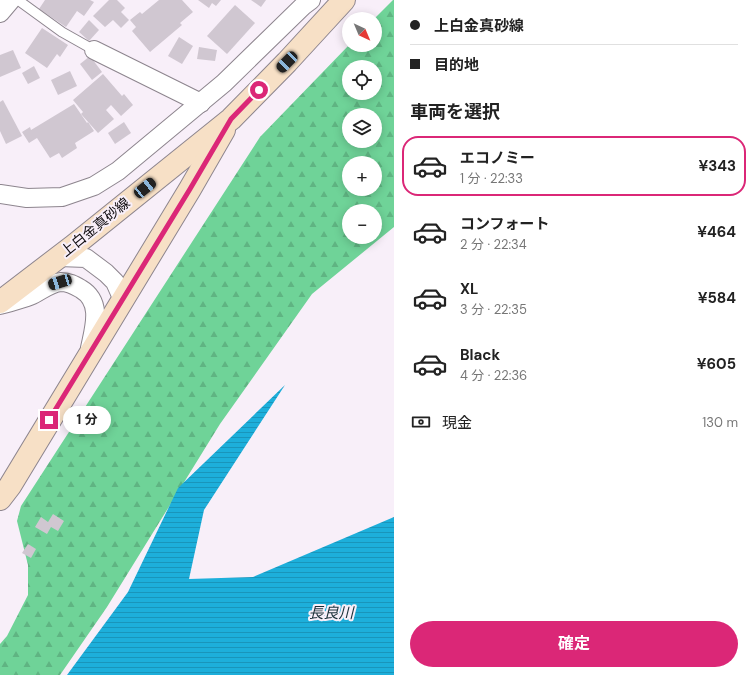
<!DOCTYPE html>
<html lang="ja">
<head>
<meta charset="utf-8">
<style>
  body { margin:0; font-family:"DM Sans","Noto Sans JP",sans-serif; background:#f6f6f6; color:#222; height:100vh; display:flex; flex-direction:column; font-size:15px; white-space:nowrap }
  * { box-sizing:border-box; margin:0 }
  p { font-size:13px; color:#767676 }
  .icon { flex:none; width:22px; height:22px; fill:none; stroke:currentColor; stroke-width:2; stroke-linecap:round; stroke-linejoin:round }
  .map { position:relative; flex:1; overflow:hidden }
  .sheet { display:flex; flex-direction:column; background:#fff; width:360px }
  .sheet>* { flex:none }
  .top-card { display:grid; align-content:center; height:88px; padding:0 16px; background:#fff }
  .needle { width:26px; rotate:136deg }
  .fabs { position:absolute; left:342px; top:12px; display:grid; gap:8px }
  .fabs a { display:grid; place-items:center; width:40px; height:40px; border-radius:50%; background:#fff; box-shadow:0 2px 10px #0003; font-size:20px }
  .end { position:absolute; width:18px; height:18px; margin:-9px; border:5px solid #db2777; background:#fff; box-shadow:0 0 0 2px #fff }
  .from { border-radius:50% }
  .bubble { position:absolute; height:28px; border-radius:14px; background:#fff; box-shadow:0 2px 10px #0003; font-size:13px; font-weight:700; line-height:28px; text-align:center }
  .car { position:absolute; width:12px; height:24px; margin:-12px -6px; border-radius:5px; box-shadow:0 0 3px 1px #0007; background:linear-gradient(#222 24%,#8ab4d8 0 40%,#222 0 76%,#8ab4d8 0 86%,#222 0) }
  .top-card b { display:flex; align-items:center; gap:14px; height:38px; font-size:15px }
  .top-card b+b { border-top:1px solid #e0e0e0 }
  .top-card i { width:10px; height:10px; background:#222 }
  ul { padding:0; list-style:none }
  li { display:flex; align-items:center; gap:12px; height:60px; margin:0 8px 6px; padding:0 8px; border:2px solid transparent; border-radius:16px }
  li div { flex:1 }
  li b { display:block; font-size:15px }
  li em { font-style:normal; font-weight:700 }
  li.selected { border-color:#db2777 }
  li>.icon { width:36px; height:36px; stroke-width:1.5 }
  h2 { padding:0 16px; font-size:18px; line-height:48px }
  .pay { display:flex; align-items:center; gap:10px; height:44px; padding:0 16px; font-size:15px }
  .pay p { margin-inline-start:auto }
  .primary-button { display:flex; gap:8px; margin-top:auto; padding:8px 16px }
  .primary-button a { flex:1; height:46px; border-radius:24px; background:#db2777; color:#fff; font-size:16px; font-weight:700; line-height:46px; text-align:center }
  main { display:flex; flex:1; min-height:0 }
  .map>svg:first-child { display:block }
  .forest { fill:url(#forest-firs); fill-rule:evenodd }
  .water { fill:url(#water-rules) }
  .building { fill:#d0c7d1 }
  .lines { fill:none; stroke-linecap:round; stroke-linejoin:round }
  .lane-casing { stroke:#8d858e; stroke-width:11 }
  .street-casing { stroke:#8d858e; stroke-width:20 }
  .secondary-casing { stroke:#8d858e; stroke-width:24 }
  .lane { stroke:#fff; stroke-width:9 }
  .street { stroke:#fff; stroke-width:18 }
  .secondary { stroke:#f7e0c6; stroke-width:22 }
  .route { stroke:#db2777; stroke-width:5 }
  .labels { text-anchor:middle; stroke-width:4; stroke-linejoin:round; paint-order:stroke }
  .street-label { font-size:14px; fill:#0d0a0d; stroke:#f8eff9 }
  .water-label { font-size:15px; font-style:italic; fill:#1a2f38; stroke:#f8eff9 }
</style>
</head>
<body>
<main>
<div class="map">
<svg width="394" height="675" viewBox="0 0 394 675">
  <defs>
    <pattern id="forest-firs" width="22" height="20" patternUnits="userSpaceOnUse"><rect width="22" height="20" fill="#6fd398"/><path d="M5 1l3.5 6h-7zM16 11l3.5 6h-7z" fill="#5fb482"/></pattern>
    <pattern id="water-rules" width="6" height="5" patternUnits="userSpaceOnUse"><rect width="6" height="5" fill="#1dafdb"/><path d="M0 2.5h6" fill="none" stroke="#1995bb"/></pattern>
  </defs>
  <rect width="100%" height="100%" fill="#f8eff9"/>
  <path class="forest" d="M393,0H394V227L312,294L220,424L107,607L60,675H0V644L7,636L28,595V565L17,521L21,506L260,137L349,45H375L374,19ZM349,67H375V93H349ZM349,115H375V141H349ZM349,163H375V189H349ZM349,211H375V237H349Z"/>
  <path class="water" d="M285,385L204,510L189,579L253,577L394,517V675H67L128,592L178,488Z"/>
  <g class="building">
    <path d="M45,0H90L94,2L84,16L77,11L66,27L39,9Z"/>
    <path d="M109,0H117L125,8L121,12L129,20L121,28L113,20L105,27L93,16Z"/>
    <path d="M159,0H182L193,12L180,23L182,25L150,52L132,31L136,27L130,20L140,12L142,14Z"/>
    <path d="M198,0H221L216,6L212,3L209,8Z"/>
    <path d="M251,0H266L261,7Z"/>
    <path d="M235,5L255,23L227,54L207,36Z"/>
    <path d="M89,20L99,30L89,41L79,32Z"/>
    <path d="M42,28L68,45L60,57L57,54L47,68L25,53Z"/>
    <path d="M179,37L193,46L182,64L168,56Z"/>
    <path d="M199,47L217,50L215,61L197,59Z"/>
    <path d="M13,50L21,68L0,77V55Z"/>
    <path d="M90,56L102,72L92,80L80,64Z"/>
    <path d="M34,66L40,78L28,84L22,73Z"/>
    <path d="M70,71L77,86L58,95L51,80Z"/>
    <path d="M103,74L122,96L124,94L133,105L121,116L111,105L106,110L114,119L98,133L81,114L83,112L73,100Z"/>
    <path d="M3,100L22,136L6,144L0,131V102Z"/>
    <path d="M74,104L87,123L88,122L94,131L75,143L77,148L62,158L59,153L50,158L37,138L29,143L22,132L30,127L31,130Z"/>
    <path d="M124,122L131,133L115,144L108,133Z"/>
    <path d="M53,514L64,521L58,531L51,527L47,534L35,527L41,517L48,522Z"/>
    <path d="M28,544L36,549L31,558L22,553Z"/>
  </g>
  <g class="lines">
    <g class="lane-casing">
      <path id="lane" d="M18,0L62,32L94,50"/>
    </g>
    <g class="street-casing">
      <g id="street">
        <path d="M0,13L11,0"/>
        <path d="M94,50L201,103"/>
        <path d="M0,194L27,198L62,197L94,186L118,171L224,83L303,6L311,0"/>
        <path d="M59,257L86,258L106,273L115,282L123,300"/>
        <path d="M0,305C10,302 20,300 30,296C40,292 49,283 61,282C69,282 74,285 81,289C103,302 94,328 90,348"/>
      </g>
    </g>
    <g class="secondary-casing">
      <g id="secondary">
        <path d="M0,302L72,247L231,119L287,62L344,0"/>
        <path d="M0,499L10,486L190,189L224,130"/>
      </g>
    </g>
    <use href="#lane" class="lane"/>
    <use href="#street" class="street"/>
    <use href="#secondary" class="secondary"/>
  </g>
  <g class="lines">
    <path class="route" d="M49,420L190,189L231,119L259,90"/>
  </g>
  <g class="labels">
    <g class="street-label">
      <text transform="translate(95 227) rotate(-39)" y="5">上白金真砂線</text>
    </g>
    <g class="water-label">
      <text x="331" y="618">長良川</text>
    </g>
  </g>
</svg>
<div class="fabs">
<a><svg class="needle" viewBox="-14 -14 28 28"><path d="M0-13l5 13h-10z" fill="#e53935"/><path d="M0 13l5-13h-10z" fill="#767676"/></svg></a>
<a><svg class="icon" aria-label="locate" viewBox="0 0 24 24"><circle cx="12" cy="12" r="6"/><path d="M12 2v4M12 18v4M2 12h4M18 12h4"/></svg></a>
<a><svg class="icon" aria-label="layers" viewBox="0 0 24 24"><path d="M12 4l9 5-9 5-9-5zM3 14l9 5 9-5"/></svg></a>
<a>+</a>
<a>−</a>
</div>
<i class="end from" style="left:259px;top:90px"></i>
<i class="end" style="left:49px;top:420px"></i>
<div class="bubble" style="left:63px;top:406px;width:48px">1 分</div>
<i class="car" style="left:287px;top:62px;rotate:225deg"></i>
<i class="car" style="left:145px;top:188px;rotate:51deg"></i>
<i class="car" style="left:60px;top:282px;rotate:253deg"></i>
</div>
<section class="sheet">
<div class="top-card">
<b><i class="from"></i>上白金真砂線</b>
<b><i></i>目的地</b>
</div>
<h2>車両を選択</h2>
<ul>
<li class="selected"><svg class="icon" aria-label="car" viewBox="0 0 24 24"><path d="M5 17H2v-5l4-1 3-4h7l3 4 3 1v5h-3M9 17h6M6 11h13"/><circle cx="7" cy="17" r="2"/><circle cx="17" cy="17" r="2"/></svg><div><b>エコノミー</b><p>1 分 · 22:33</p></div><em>¥343</em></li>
<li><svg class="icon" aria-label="car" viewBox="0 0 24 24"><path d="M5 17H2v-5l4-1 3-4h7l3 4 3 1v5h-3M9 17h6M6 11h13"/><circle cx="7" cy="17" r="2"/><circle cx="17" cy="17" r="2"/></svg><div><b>コンフォート</b><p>2 分 · 22:34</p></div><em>¥464</em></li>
<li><svg class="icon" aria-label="car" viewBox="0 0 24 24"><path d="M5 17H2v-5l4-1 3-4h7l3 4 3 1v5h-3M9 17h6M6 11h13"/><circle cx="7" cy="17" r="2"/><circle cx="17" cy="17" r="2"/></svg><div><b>XL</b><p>3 分 · 22:35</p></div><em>¥584</em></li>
<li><svg class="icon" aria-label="car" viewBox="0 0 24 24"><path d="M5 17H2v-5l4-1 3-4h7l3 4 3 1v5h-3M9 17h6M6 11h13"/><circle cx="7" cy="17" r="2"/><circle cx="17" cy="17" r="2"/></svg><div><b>Black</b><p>4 分 · 22:36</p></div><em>¥605</em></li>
</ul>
<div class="pay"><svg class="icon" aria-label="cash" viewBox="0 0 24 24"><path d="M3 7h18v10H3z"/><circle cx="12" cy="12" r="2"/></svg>現金<p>130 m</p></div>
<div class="primary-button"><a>確定</a></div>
</section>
</main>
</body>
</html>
